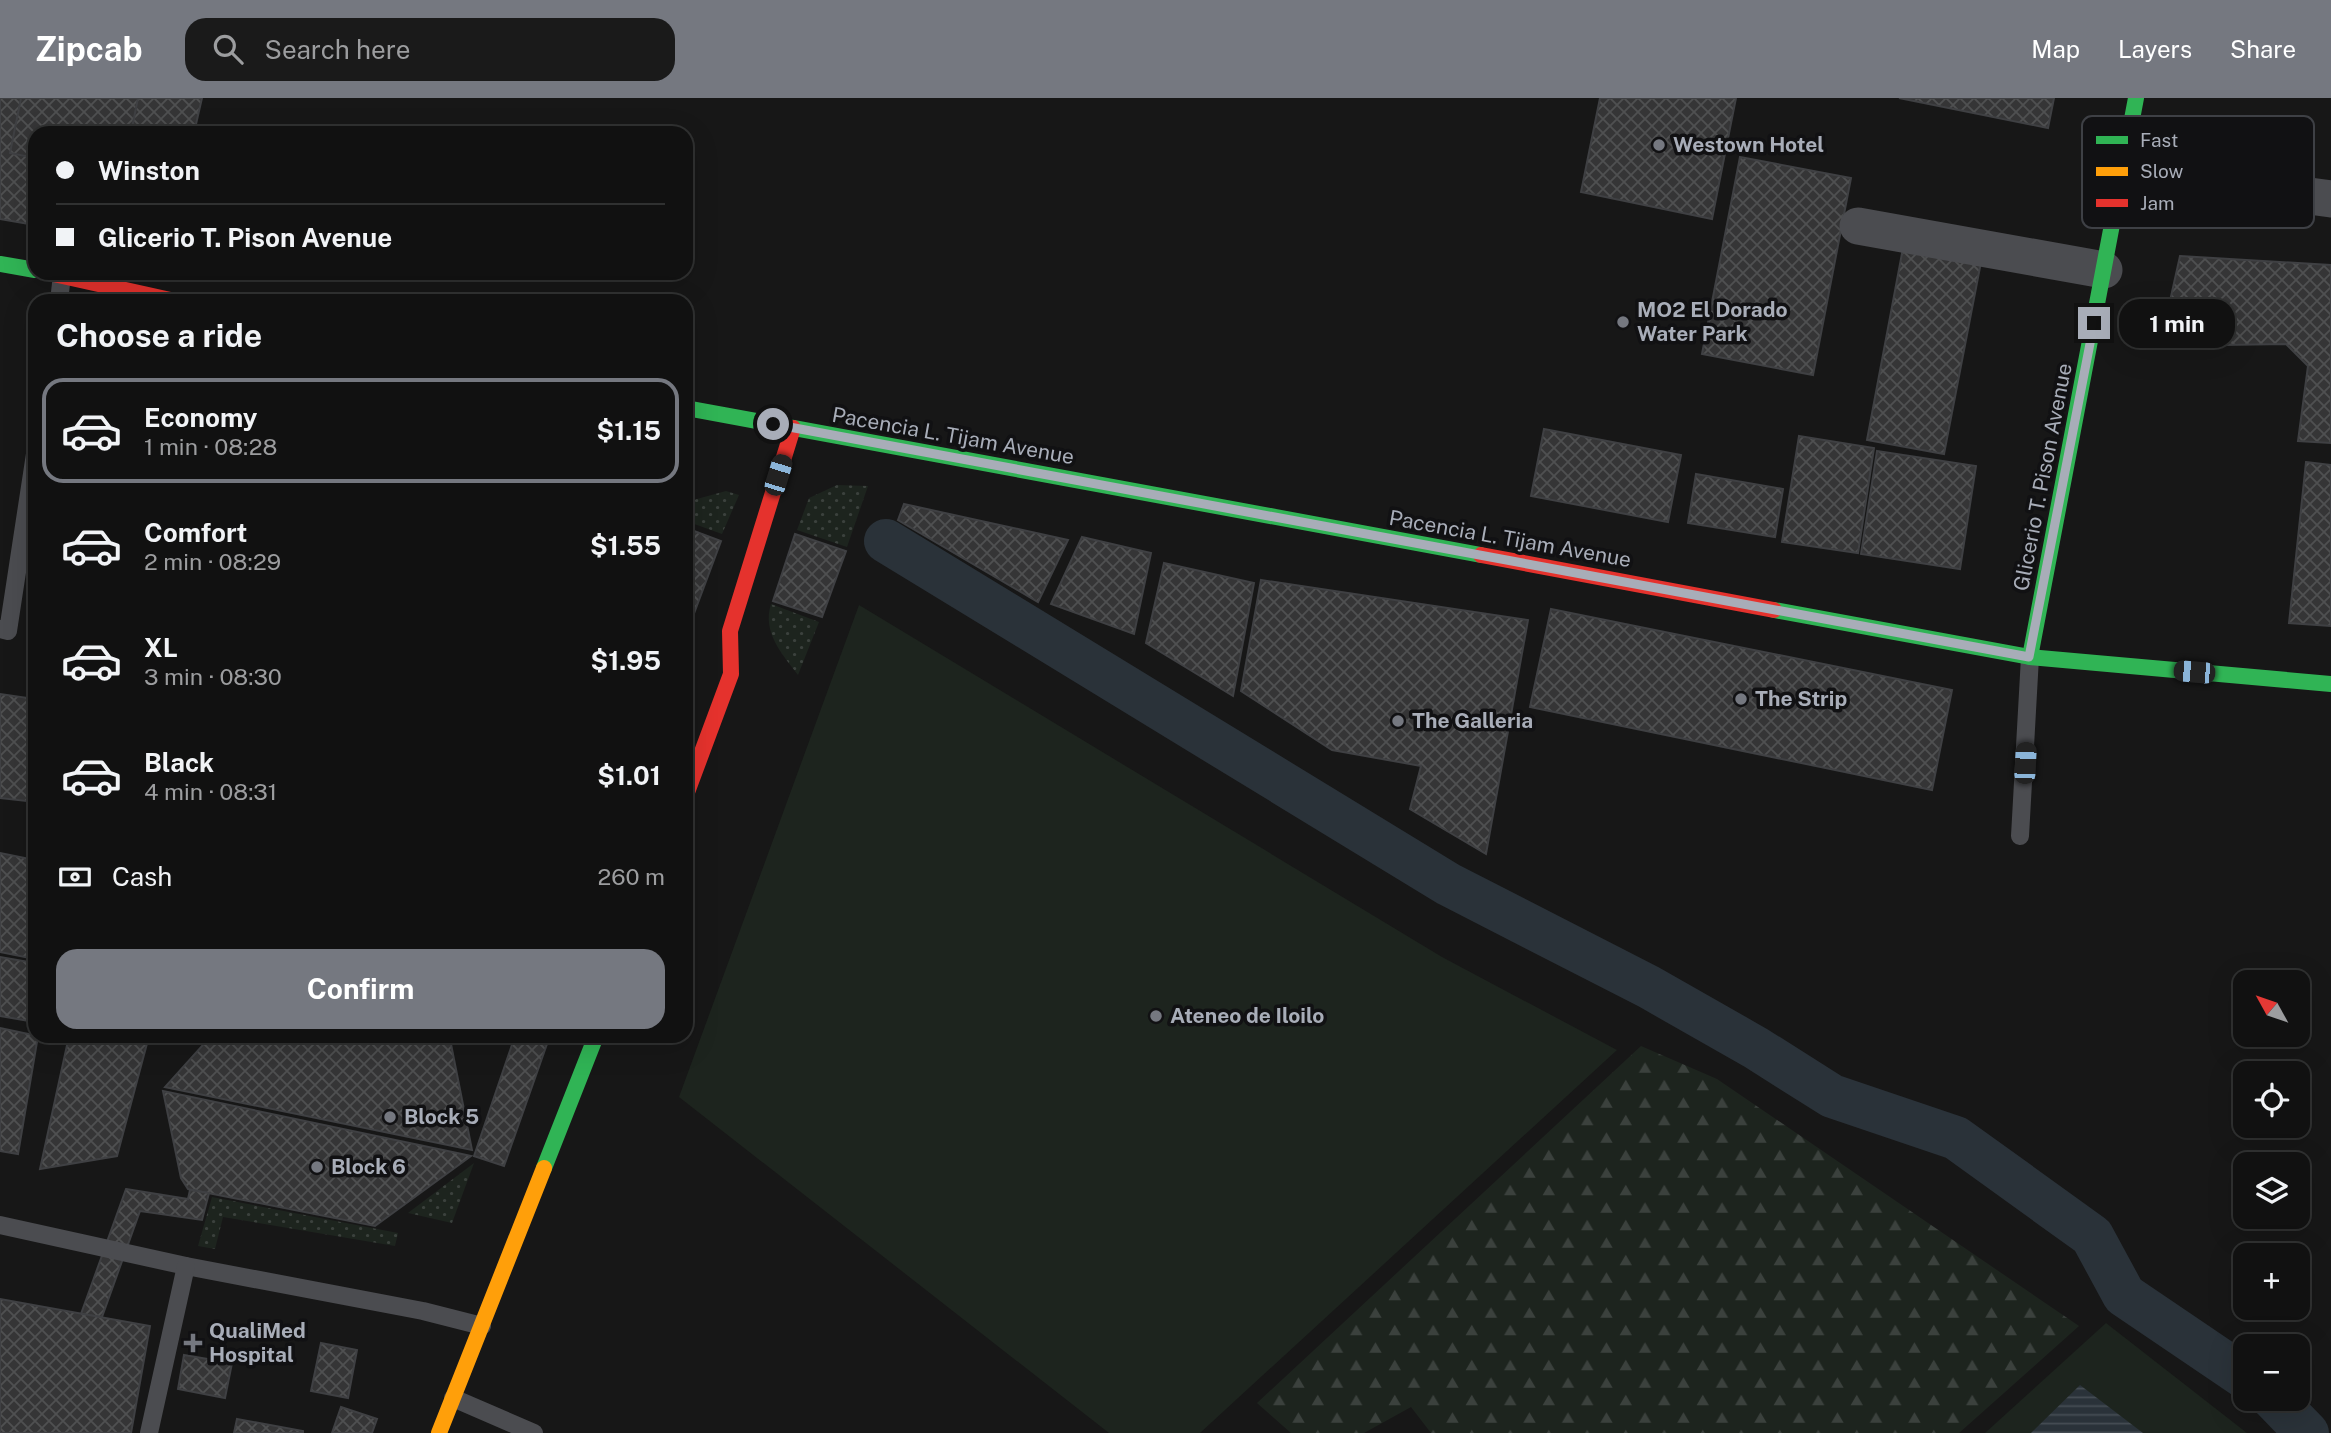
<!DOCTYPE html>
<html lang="en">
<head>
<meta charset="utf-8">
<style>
  body { margin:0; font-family:"Public Sans",sans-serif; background:#1a1a1a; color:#f1f3f6; height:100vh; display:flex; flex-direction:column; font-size:26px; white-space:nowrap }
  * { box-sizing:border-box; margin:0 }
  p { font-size:23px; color:#9c9d9f }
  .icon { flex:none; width:38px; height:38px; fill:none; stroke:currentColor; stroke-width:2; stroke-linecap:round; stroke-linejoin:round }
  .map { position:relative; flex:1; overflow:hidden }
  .details { position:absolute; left:28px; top:196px; width:665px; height:749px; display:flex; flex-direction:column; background:#111; border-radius:21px; box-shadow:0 7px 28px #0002,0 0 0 2px #303131 }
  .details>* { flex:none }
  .guide { position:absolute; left:28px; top:28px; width:665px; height:154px; border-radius:21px; box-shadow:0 7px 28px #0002,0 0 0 2px #303131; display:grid; align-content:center; height:154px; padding:0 28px; background:#111 }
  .needle { width:46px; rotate:310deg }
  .buttons { position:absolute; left:2233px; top:872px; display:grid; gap:14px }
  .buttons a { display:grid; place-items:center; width:77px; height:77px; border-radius:14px; background:#111; box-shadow:0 7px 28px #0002,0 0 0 2px #303131; font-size:35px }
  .end { position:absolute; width:32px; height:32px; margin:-16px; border:9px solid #a8adb8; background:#111; box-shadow:0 0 0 4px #111 }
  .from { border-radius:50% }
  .bubble { position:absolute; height:49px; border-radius:21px; background:#111; box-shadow:0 7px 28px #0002,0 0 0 2px #303131; font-size:23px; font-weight:700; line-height:49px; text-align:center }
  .car { position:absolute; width:21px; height:42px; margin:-21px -10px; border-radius:9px; box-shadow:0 0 5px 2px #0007; background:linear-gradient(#222 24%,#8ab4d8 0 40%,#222 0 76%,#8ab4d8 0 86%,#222 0) }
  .guide b { display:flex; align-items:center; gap:24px; height:66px; font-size:26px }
  .guide b+b { border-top:2px solid #303131 }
  .guide i { width:18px; height:18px; background:#f1f3f6 }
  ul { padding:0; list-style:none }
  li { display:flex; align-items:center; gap:21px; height:105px; margin:0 14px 10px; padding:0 14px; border:4px solid transparent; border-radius:21px }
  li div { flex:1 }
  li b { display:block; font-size:26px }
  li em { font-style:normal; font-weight:700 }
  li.current { border-color:#757880 }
  li>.icon { width:63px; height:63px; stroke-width:1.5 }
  h2 { padding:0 28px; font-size:32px; line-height:84px }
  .pay { display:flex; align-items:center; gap:18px; height:77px; padding:0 28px; font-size:26px }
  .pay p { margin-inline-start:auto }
  .cta { display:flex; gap:14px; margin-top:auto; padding:14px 28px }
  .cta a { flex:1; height:80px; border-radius:21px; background:#757880; color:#fff; font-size:28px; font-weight:700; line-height:80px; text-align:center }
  header { display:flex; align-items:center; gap:42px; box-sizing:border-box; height:98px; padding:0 35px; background:#757880; color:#fff }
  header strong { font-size:33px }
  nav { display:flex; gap:38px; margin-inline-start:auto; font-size:24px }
  .search { width:490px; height:63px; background:#1a1a1a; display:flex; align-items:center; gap:18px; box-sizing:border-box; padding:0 24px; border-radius:21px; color:#9c9d9f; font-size:26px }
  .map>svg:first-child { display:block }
  .grass { fill:#1d241e }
  .forest { fill:url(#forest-firs) }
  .park { fill:url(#park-dots) }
  .water { fill:url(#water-rules) }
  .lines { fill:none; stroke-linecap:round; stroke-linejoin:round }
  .canal { stroke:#2a3239; stroke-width:44 }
  .building { fill:url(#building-cross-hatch); stroke:#3f4043; stroke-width:2 }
  .lane { stroke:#4b4c50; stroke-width:18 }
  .street { stroke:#4b4c50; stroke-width:37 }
  .fast { stroke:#30b455; stroke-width:16 }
  .slow { stroke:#ff9f0a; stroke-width:16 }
  .jam { stroke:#e5322d; stroke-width:16 }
  .route { stroke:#a8adb8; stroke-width:9 }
  .poi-dot { fill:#757880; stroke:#111113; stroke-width:2.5 }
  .labels { text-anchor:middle; stroke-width:7; stroke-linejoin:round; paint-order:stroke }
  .poi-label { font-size:21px; font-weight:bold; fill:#a8adb8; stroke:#111113; text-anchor:start }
  .street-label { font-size:21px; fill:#a8adb8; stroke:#111113 }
  .key { fill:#111113; stroke:#3e4045; stroke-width:2 }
  .key-label { font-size:19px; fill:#a8adb8 }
</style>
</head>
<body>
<header>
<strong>Zipcab</strong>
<div class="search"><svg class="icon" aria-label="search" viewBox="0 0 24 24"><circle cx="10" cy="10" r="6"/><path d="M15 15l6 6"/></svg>Search here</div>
<nav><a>Map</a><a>Layers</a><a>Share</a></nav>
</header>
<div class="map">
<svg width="2331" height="1335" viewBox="0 0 2331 1335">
  <defs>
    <pattern id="forest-firs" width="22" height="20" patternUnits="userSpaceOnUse" patternTransform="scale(1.75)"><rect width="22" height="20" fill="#1d241e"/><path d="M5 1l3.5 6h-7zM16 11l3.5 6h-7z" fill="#3b413d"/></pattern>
    <pattern id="park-dots" width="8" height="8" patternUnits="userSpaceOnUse" patternTransform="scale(1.75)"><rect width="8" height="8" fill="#1d241e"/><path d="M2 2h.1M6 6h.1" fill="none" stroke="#3b413d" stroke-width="1.8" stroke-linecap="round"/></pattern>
    <pattern id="water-rules" width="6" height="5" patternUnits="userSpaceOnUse" patternTransform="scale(1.75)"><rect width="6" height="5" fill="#2a3239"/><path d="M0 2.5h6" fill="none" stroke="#464d54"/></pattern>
    <pattern id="building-cross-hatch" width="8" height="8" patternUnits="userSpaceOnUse" patternTransform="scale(1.75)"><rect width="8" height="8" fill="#353536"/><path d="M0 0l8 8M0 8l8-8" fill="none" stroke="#4f5051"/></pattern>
  </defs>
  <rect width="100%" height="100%" fill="#171717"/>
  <g class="grass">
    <path d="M859,507L1442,859L1617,952L1200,1335H1109L679,999Z"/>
    <path d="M2106,1225L2247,1335H1985Z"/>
  </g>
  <path class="forest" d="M1641,948L1717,981L2079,1228L1959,1335H1431L1411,1309L1364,1335H1291L1257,1305Z"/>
  <g class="park">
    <path d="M837,387L868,388L847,449L797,432L809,400Z"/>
    <path d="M726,393L739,397L722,436L686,423V404Z"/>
    <path d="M771,506L819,524L798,577C782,556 762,534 771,506Z"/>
    <path d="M474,1065L452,1125L408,1115Z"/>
    <path d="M212,1099L398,1135L395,1148L223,1119L215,1151L198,1148Z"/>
  </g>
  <path class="water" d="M2080,1287L2143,1335H2031Z"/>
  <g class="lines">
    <g class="canal">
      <path d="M886,443L1448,786L1649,889L1756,950L1832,998L1956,1040L2092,1138L2124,1197L2245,1279"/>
      <path d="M2273,1300L2307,1335"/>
    </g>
  </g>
  <g class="building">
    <path d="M0,0H202L194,35H35V127L0,121Z"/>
    <path d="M21,0H138L131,35H35V60L10,55Z"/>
    <path d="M1600,0H1736L1712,121L1581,94Z"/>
    <path d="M1899,0H2054L2048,30Z"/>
    <path d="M1740,59L1851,80L1813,277L1702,256Z"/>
    <path d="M1903,150L1981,164L1944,356L1867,342Z"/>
    <path d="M2180,158L2331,167V345L2298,343L2308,268L2286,246L2160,248Z"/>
    <path d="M1544,331L1681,357L1668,424L1531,398Z"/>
    <path d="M1799,338L1874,350L1858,455L1782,444Z"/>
    <path d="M1877,353L1976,368L1960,471L1861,456Z"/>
    <path d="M2306,364L2331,367V528L2289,525Z"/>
    <path d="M1696,376L1783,391L1775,439L1688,425Z"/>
    <path d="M904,406L1068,442L1038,504L898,422Z"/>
    <path d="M686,430L721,443L686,537Z"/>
    <path d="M795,436L846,453L822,519L773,503Z"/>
    <path d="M1082,439L1151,455L1134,536L1051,506Z"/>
    <path d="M1164,465L1254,485L1233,598L1146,545Z"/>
    <path d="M1261,482L1528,522L1486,756L1410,711L1421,668L1332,652L1241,593Z"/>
    <path d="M1551,511L1952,592L1932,692L1530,609Z"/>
    <path d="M0,596L35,601V704L0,700Z"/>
    <path d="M0,755L35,762V861L0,854Z"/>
    <path d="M0,859L35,865V924L0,918Z"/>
    <path d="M0,930L38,938L18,1056L0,1053Z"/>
    <path d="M69,938H149L117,1058L40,1071Z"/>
    <path d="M211,938H418L451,946L472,1052L165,989Z"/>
    <path d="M515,938L547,946L504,1068L474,1058Z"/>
    <path d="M163,993L462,1056L471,1058L375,1128L188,1091L181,1080Z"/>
    <path d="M126,1091L188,1101L190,1092L209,1095L202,1122L140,1113L102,1219L81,1216Z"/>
    <path d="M0,1201L150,1228L131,1335H0Z"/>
    <path d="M321,1245L357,1252L348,1300L311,1293Z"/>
    <path d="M184,1257L232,1265L225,1300L178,1291Z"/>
    <path d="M341,1309L377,1321L372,1335H332Z"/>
    <path d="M237,1321L303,1333V1335H234Z"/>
  </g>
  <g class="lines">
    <g class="lane">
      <path d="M59,203L62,177"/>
      <path d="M0,531L8,533L35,356"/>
      <path d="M2020,738L2030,559"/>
      <path d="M0,1127L186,1168L423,1213L482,1228"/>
      <path d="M453,1300L534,1335"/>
      <path d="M149,1335L186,1168"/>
    </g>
    <g class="street">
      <path d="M2123,73L2331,101"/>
      <path d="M1858,128L2104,172"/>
    </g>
    <g class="fast">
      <path d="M0,166L35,172"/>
      <path d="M686,310L1481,457"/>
      <path d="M1774,512L2030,559L2331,586"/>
      <path d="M2030,559L2136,0"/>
      <path d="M544,1070L596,938"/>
    </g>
    <path class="slow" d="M439,1335L544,1070"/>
    <g class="jam">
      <path d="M49,175L175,203"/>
      <path d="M1481,457L1774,512"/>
      <path d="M686,697L731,576L730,533L793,330"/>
    </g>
  </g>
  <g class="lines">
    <path class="route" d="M773,326L2029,559L2094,225"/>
  </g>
  <g class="poi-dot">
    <circle cx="1659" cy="47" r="7"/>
    <circle cx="1623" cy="224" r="7"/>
    <circle cx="1741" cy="601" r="7"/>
    <circle cx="1398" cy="623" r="7"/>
    <circle cx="1156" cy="918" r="7"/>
    <circle cx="390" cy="1019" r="7"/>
    <circle cx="317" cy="1069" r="7"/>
    <path d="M189.5 1234.5h7v7h7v7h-7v7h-7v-7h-7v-7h7z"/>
  </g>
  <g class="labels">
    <g class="poi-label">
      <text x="1673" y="54">Westown Hotel</text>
      <text x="1637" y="219">MO2 El Dorado<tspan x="1637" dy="24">Water Park</tspan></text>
      <text x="1755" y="608">The Strip</text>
      <text x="1412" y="630">The Galleria</text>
      <text x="1170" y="925">Ateneo de Iloilo</text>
      <text x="404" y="1026">Block 5</text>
      <text x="331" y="1076">Block 6</text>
      <text x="209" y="1240">QualiMed<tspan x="209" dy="24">Hospital</tspan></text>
    </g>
    <g class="street-label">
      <text transform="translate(953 338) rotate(10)" y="7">Pacencia L. Tijam Avenue</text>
      <text transform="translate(2043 379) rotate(-79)" y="7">Glicerio T. Pison Avenue</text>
      <text transform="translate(1510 441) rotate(10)" y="7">Pacencia L. Tijam Avenue</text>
    </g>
  </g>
  <rect x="2082" y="18" width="232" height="112" rx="10" class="key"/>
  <rect x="2096" y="38" width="32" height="8" fill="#30b455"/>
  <rect x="2096" y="69" width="32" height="9" fill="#ff9f0a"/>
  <rect x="2096" y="101" width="32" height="8" fill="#e5322d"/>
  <g class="key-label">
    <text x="2140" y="49">Fast</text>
    <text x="2140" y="80">Slow</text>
    <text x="2140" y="112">Jam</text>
  </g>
</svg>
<div class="buttons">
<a><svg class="needle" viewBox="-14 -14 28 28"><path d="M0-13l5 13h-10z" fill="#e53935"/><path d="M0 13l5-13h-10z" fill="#9c9d9f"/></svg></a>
<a><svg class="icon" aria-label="locate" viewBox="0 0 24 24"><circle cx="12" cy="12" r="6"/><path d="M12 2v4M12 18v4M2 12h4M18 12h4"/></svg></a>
<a><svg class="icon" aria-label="layers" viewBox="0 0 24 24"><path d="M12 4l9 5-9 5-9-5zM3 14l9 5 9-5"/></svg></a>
<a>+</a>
<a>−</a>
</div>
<i class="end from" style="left:773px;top:326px"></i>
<i class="end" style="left:2094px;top:225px"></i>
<div class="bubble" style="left:2119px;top:201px;width:116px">1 min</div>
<i class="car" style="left:778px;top:377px;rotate:17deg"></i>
<i class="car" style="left:2194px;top:574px;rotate:275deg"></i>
<i class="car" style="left:2025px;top:665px;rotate:3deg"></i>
<div class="guide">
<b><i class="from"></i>Winston</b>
<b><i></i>Glicerio T. Pison Avenue</b>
</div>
<section class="details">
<h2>Choose a ride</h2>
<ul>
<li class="current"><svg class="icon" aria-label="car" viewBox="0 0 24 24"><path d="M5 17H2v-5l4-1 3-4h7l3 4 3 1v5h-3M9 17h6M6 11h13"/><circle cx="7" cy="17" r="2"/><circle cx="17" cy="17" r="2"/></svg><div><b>Economy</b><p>1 min · 08:28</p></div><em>$1.15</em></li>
<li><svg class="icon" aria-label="car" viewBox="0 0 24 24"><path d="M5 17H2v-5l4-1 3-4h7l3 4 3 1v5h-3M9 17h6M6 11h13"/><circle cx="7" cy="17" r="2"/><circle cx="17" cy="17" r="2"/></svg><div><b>Comfort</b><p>2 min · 08:29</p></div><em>$1.55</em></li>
<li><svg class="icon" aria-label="car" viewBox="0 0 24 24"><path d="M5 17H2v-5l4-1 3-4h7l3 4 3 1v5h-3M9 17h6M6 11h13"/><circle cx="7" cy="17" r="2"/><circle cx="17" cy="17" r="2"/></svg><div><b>XL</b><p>3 min · 08:30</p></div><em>$1.95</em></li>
<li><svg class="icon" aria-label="car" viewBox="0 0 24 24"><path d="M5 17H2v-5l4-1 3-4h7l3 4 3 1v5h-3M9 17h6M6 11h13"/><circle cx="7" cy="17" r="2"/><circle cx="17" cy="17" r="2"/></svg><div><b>Black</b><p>4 min · 08:31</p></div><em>$1.01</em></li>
</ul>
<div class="pay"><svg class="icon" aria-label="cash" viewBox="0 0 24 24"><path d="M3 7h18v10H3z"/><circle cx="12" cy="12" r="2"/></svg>Cash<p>260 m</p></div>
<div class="cta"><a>Confirm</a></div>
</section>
</div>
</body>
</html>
